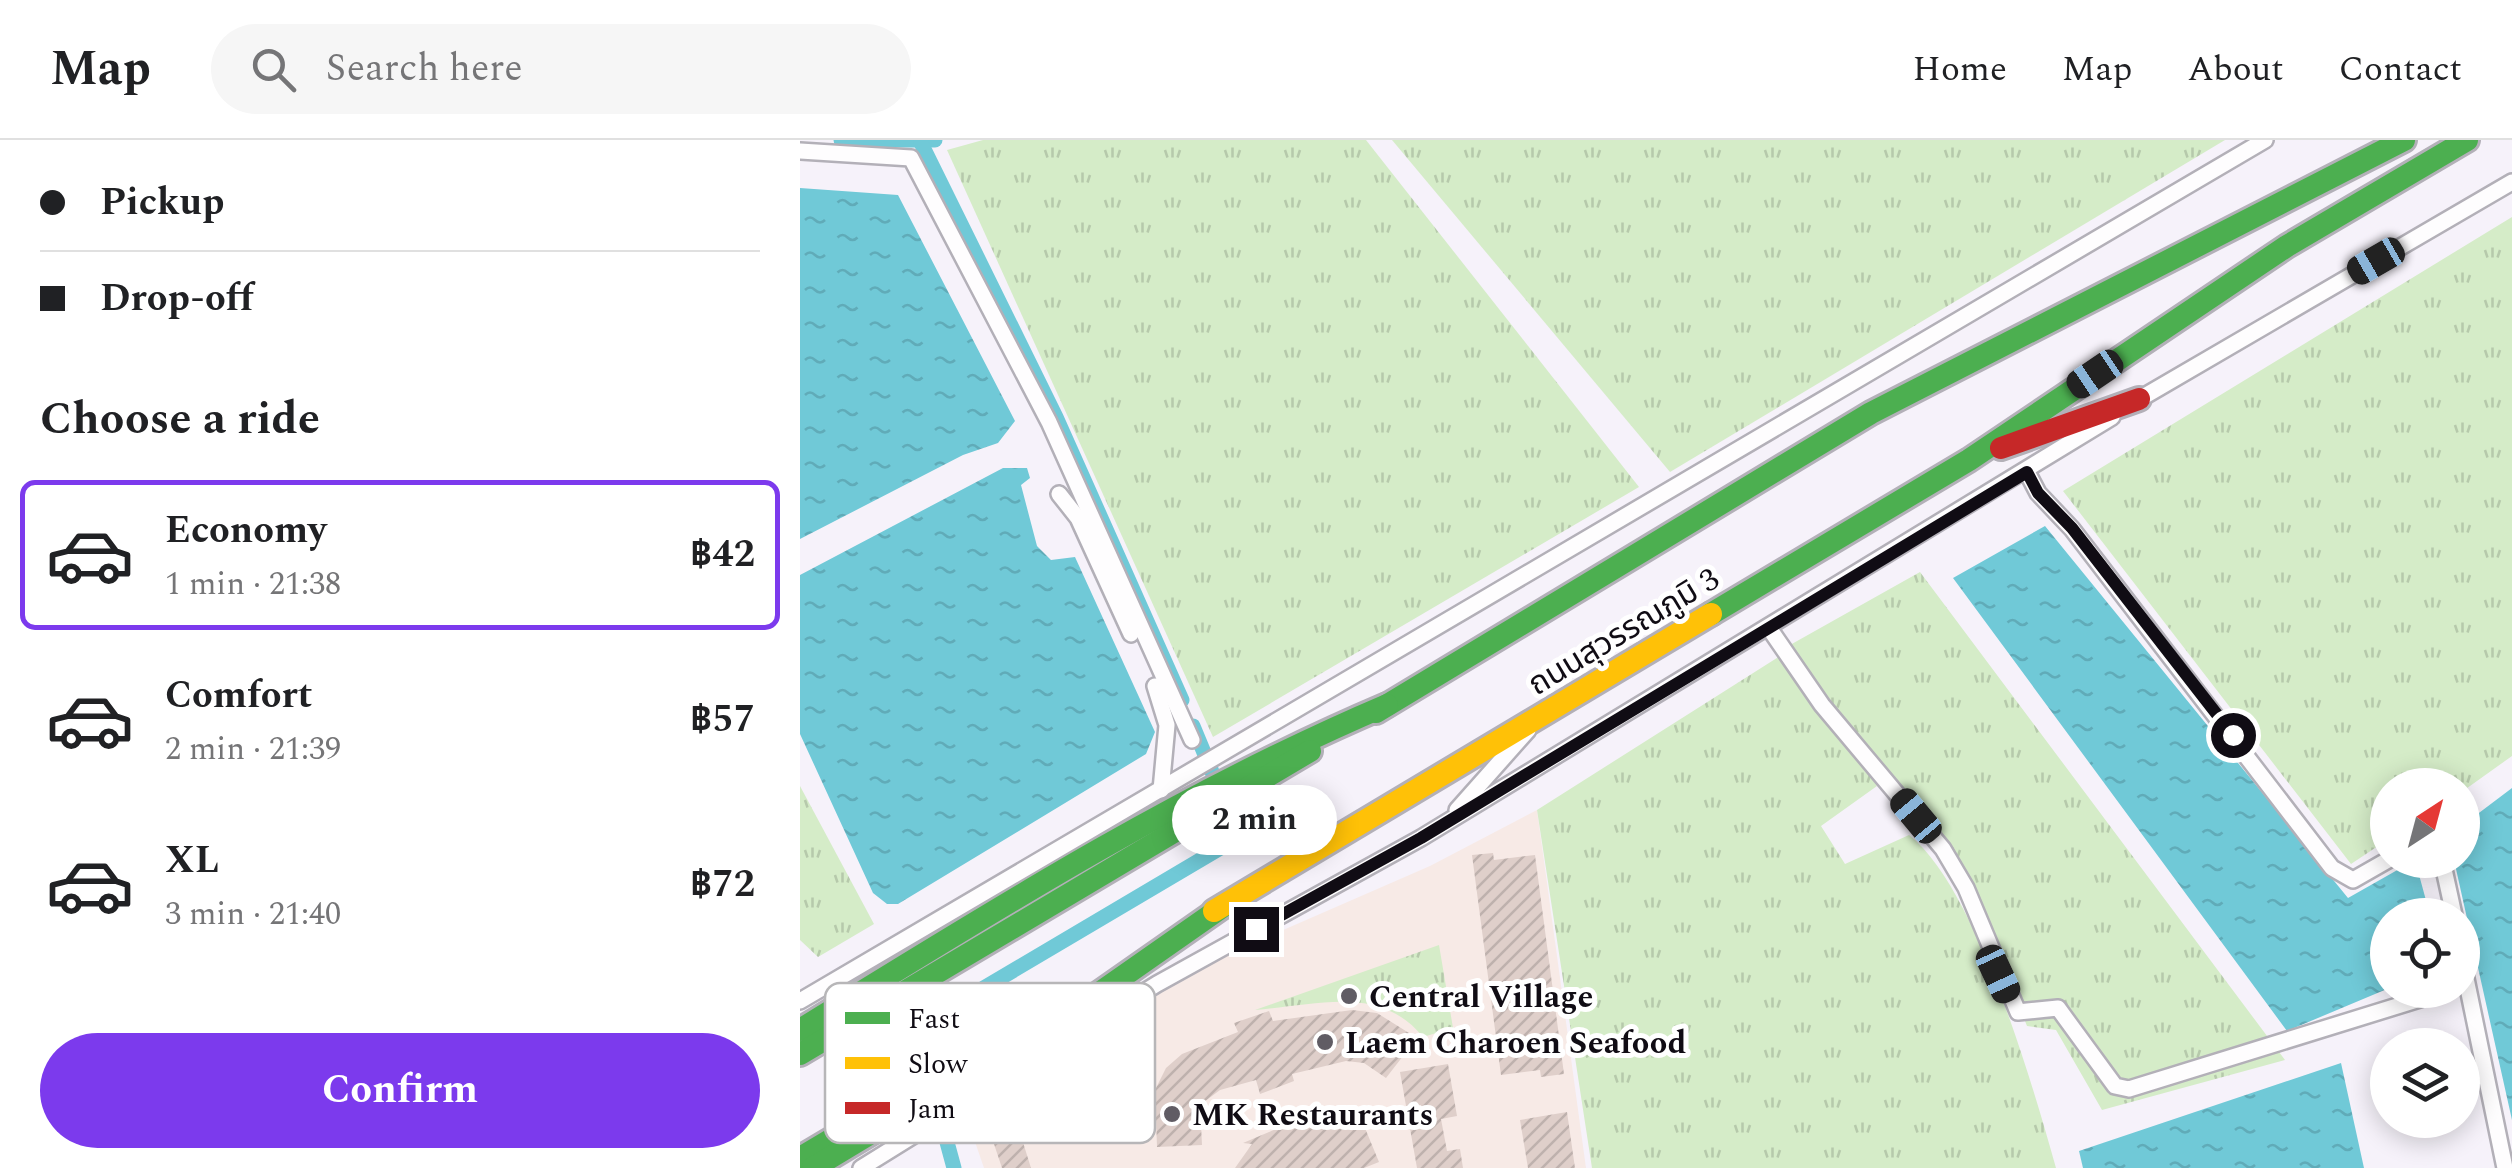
<!DOCTYPE html>
<html lang="en">
<head>
<meta charset="utf-8">
<style>
  body { margin:0; font-family:Spectral,"Noto Sans Thai",serif; background:#f6f6f6; color:#202124; height:100vh; display:flex; flex-direction:column; font-size:38px; white-space:nowrap }
  * { box-sizing:border-box; margin:0 }
  p { font-size:32px; color:#757577 }
  .icon { flex:none; width:55px; height:55px; fill:none; stroke:currentColor; stroke-width:2; stroke-linecap:round; stroke-linejoin:round }
  .map { position:relative; flex:1; overflow:hidden }
  .side { display:flex; flex-direction:column; background:#fff; width:800px }
  .side>* { flex:none }
  .guide { display:grid; align-content:center; height:220px; padding:0 40px; background:#fff }
  .needle { width:65px; rotate:36deg }
  .controls { position:absolute; left:1570px; top:628px; display:grid; gap:20px }
  .controls a { display:grid; place-items:center; width:110px; height:110px; border-radius:50%; background:#fff; box-shadow:0 5px 25px #0003; font-size:50px }
  .end { position:absolute; width:45px; height:45px; margin:-22px; border:12px solid #100c14; background:#fff; box-shadow:0 0 0 5px #fff }
  .from { border-radius:50% }
  .bubble { position:absolute; height:70px; border-radius:35px; background:#fff; box-shadow:0 5px 25px #0003; font-size:32px; font-weight:700; line-height:70px; text-align:center }
  .car { position:absolute; width:30px; height:60px; margin:-30px -15px; border-radius:12px; box-shadow:0 0 8px 2px #0007; background:linear-gradient(#222 24%,#8ab4d8 0 40%,#222 0 76%,#8ab4d8 0 86%,#222 0) }
  .guide b { display:flex; align-items:center; gap:35px; height:95px; font-size:38px }
  .guide b+b { border-top:2px solid #e0e0e0 }
  .guide i { width:25px; height:25px; background:#202124 }
  ul { padding:0; list-style:none }
  li { display:flex; align-items:center; gap:30px; height:150px; margin:0 20px 15px; padding:0 20px; border:5px solid transparent; border-radius:15px }
  li div { flex:1 }
  li b { display:block; font-size:38px }
  li em { font-style:normal; font-weight:700 }
  li.current { border-color:#7c3aed }
  li>.icon { width:90px; height:90px; stroke-width:1.5 }
  h2 { padding:0 40px; font-size:45px; line-height:120px }
  .action { display:flex; gap:20px; margin-top:auto; padding:20px 40px }
  .action a { flex:1; height:115px; border-radius:60px; background:#7c3aed; color:#fff; font-size:40px; font-weight:700; line-height:115px; text-align:center }
  header { display:flex; align-items:center; gap:60px; box-sizing:border-box; height:140px; padding:0 50px; background:#fff; border-bottom:2px solid #e0e0e0 }
  header strong { font-size:48px }
  nav { display:flex; gap:55px; margin-inline-start:auto; font-size:35px }
  .search { width:700px; height:90px; background:#f6f6f6; display:flex; align-items:center; gap:25px; box-sizing:border-box; padding:0 35px; border-radius:55px; color:#757577; font-size:38px }
  main { display:flex; flex:1; min-height:0 }
  .map>svg:first-child { display:block }
  .commercial { fill:#f7eae6 }
  .grass { fill:url(#grass-tufts) }
  .water { fill:url(#water-ripples) }
  .lines { fill:none; stroke-linecap:round; stroke-linejoin:round }
  .canal { stroke:#70c9d7; stroke-width:15 }
  .building { fill:url(#building-hatch) }
  .street-casing { stroke:#b3b0b8; stroke-width:20 }
  .fast-casing { stroke:#b3b0b8; stroke-width:28 }
  .slow-casing { stroke:#b3b0b8; stroke-width:28 }
  .jam-casing { stroke:#b3b0b8; stroke-width:28 }
  .street { stroke:#fefdfe; stroke-width:15 }
  .fast { stroke:#4caf50; stroke-width:22 }
  .slow { stroke:#ffc107; stroke-width:22 }
  .jam { stroke:#c62828; stroke-width:22 }
  .route { stroke:#100c14; stroke-width:12 }
  .poi-dot { fill:#605c64; stroke:#fff; stroke-width:4 }
  .labels { text-anchor:middle; stroke-width:10; stroke-linejoin:round; paint-order:stroke }
  .street-label { font-size:32px; fill:#100c14; stroke:#fff }
  .poi-label { font-size:32px; font-weight:bold; fill:#100c14; stroke:#fff; text-anchor:start }
  .key { fill:#fff; stroke:#b7b6b8; stroke-width:2.5 }
  .key-label { font-size:28px; fill:#100c14 }
</style>
</head>
<body>
<header>
<strong>Map</strong>
<div class="search"><svg class="icon" aria-label="search" viewBox="0 0 24 24"><circle cx="10" cy="10" r="6"/><path d="M15 15l6 6"/></svg>Search here</div>
<nav><a>Home</a><a>Map</a><a>About</a><a>Contact</a></nav>
</header>
<main>
<section class="side">
<div class="guide">
<b><i class="from"></i>Pickup</b>
<b><i></i>Drop-off</b>
</div>
<h2>Choose a ride</h2>
<ul>
<li class="current"><svg class="icon" aria-label="car" viewBox="0 0 24 24"><path d="M5 17H2v-5l4-1 3-4h7l3 4 3 1v5h-3M9 17h6M6 11h13"/><circle cx="7" cy="17" r="2"/><circle cx="17" cy="17" r="2"/></svg><div><b>Economy</b><p>1 min · 21:38</p></div><em>฿42</em></li>
<li><svg class="icon" aria-label="car" viewBox="0 0 24 24"><path d="M5 17H2v-5l4-1 3-4h7l3 4 3 1v5h-3M9 17h6M6 11h13"/><circle cx="7" cy="17" r="2"/><circle cx="17" cy="17" r="2"/></svg><div><b>Comfort</b><p>2 min · 21:39</p></div><em>฿57</em></li>
<li><svg class="icon" aria-label="car" viewBox="0 0 24 24"><path d="M5 17H2v-5l4-1 3-4h7l3 4 3 1v5h-3M9 17h6M6 11h13"/><circle cx="7" cy="17" r="2"/><circle cx="17" cy="17" r="2"/></svg><div><b>XL</b><p>3 min · 21:40</p></div><em>฿72</em></li>
</ul>
<div class="action"><a>Confirm</a></div>
</section>
<div class="map">
<svg width="1712" height="1028" viewBox="0 0 1712 1028">
  <defs>
    <pattern id="grass-tufts" width="24" height="20" patternUnits="userSpaceOnUse" patternTransform="scale(2.5)"><rect width="24" height="20" fill="#d5ecc8"/><path d="M3 7l-1-3M5 7V3M7 7l1-3M15 17l-1-3M17 17v-4M19 17l1-3" fill="none" stroke="#b6c9ab"/></pattern>
    <pattern id="water-ripples" width="26" height="14" patternUnits="userSpaceOnUse" patternTransform="scale(2.5)"><rect width="26" height="14" fill="#70c9d7"/><path d="M2 4q2-2 4 0t4 0M15 11q2-2 4 0t4 0" fill="none" stroke="#60abb8"/></pattern>
    <pattern id="building-hatch" width="6" height="6" patternUnits="userSpaceOnUse" patternTransform="scale(2.5)"><rect width="6" height="6" fill="#dfcfca"/><path d="M-1 1l2-2M0 6l6-6M5 7l2-2" fill="none" stroke="#beb1ad"/></pattern>
  </defs>
  <rect width="100%" height="100%" fill="#f6f2fa"/>
  <path class="commercial" d="M737,670L786,1028H184L163,967L350,848L630,726Z"/>
  <g class="grass">
    <path d="M183,0H566L839,347L413,597L147,10Z"/>
    <path d="M592,0H1425L870,332Z"/>
    <path d="M1712,77V616L1663,651L1662,645H1588L1587,700L1551,724L1263,351Z"/>
    <path d="M1120,432L1485,920L1302,970L1256,890L1227,886L1177,760L990,505Z"/>
    <path d="M983,514L1077,646L1021,686L1045,724L1109,695C1176,747 1232,943 1256,1028H792L737,670Z"/>
    <path d="M0,646L74,784L18,817L0,800Z"/>
    <path d="M639,805L653,888L623,897C580,844 517,865 455,870Z"/>
  </g>
  <g class="water">
    <path d="M0,48L98,55L215,281L198,303L163,315L0,399Z"/>
    <path d="M203,328H227L230,338L221,345L237,406L251,420L275,417L355,592L346,614L98,764H87L73,753L0,594V435Z"/>
    <path d="M1245,386L1548,758L1615,720L1630,775H1588L1587,849L1487,891L1153,438Z"/>
    <path d="M1712,648V980L1654,720H1662L1663,685Z"/>
    <path d="M1541,923L1564,1028H1283L1279,1011Z"/>
  </g>
  <g class="lines">
    <g class="canal">
      <path d="M41,0H135"/>
      <path d="M121,3L256,277L382,560"/>
      <path d="M132,947L116,888L439,697L393,586"/>
      <path d="M138,969L154,1028"/>
    </g>
  </g>
  <g class="building">
    <path d="M693,713L694,720L735,715L764,934L741,937L740,930L701,935L672,715Z"/>
    <path d="M552,870L577,873L617,898L586,938L564,923L546,921L492,934L494,941L460,954L456,940L420,950L400,965L402,1005L357,1007L355,950L366,928L382,914L438,892L434,883L469,871L473,881Z"/>
    <path d="M648,924L657,976L641,979L647,1011L660,1009L663,1028H617L600,932Z"/>
    <path d="M528,967L560,976L579,1022L564,1028H435L452,1004L443,1003Z"/>
    <path d="M767,972L775,1028H728L720,980Z"/>
    <path d="M216,980L231,1028H202L189,989Z"/>
  </g>
  <g class="lines">
    <g class="street-casing">
      <g id="street">
        <path d="M0,11L111,18L249,282L392,600"/>
        <path d="M1331,264L1712,42"/>
        <path d="M1227,332L1238,353L1272,389L1532,728L1553,740L1588,720"/>
        <path d="M259,354L278,378L331,494"/>
        <path d="M969,488L1022,565L1143,709L1166,748L1218,872L1258,868L1315,946L1329,949L1649,850"/>
        <path d="M355,546L367,585L361,650"/>
        <path d="M657,670L728,590"/>
        <path d="M1642,720L1654,775"/>
        <path d="M1662,819L1705,1028"/>
        <path d="M0,861L1465,0"/>
        <path d="M61,1028L357,844L621,698L1312,277"/>
      </g>
    </g>
    <g class="fast-casing">
      <g id="fast">
        <path d="M911,474L1169,320L1487,106L1667,0"/>
        <path d="M576,572L1071,273L1604,0"/>
        <path d="M0,890C191,772 380,653 587,565"/>
        <path d="M0,914L510,611"/>
        <path d="M0,1018L262,862"/>
        <path d="M13,1028L275,870L425,765"/>
      </g>
    </g>
    <g class="slow-casing">
      <path id="slow" d="M414,771L911,474"/>
    </g>
    <g class="jam-casing">
      <path id="jam" d="M1201,308L1339,259"/>
    </g>
    <use href="#street" class="street"/>
    <use href="#fast" class="fast"/>
    <use href="#slow" class="slow"/>
    <use href="#jam" class="jam"/>
  </g>
  <g class="lines">
    <path class="route" d="M456,789L621,698L1227,332L1238,353L1272,388L1433,595"/>
  </g>
  <g class="poi-dot">
    <circle cx="549" cy="856" r="10"/>
    <circle cx="525" cy="902" r="10"/>
    <circle cx="372" cy="974" r="10"/>
  </g>
  <g class="labels">
    <g class="street-label">
      <text transform="translate(823 491) rotate(-31)" y="11">ถนนสุวรรณภูมิ 3</text>
    </g>
    <g class="poi-label">
      <text x="569" y="867">Central Village</text>
      <text x="545" y="913">Laem Charoen Seafood</text>
      <text x="392" y="985">MK Restaurants</text>
    </g>
  </g>
  <rect x="25" y="843" width="330" height="160" rx="15" class="key"/>
  <rect x="45" y="872" width="45" height="12" fill="#4caf50"/>
  <rect x="45" y="917" width="45" height="12" fill="#ffc107"/>
  <rect x="45" y="962" width="45" height="12" fill="#c62828"/>
  <g class="key-label">
    <text x="108" y="888">Fast</text>
    <text x="108" y="933">Slow</text>
    <text x="108" y="978">Jam</text>
  </g>
</svg>
<div class="controls">
<a><svg class="needle" viewBox="-14 -14 28 28"><path d="M0-13l5 13h-10z" fill="#e53935"/><path d="M0 13l5-13h-10z" fill="#757577"/></svg></a>
<a><svg class="icon" aria-label="locate" viewBox="0 0 24 24"><circle cx="12" cy="12" r="6"/><path d="M12 2v4M12 18v4M2 12h4M18 12h4"/></svg></a>
<a><svg class="icon" aria-label="layers" viewBox="0 0 24 24"><path d="M12 4l9 5-9 5-9-5zM3 14l9 5 9-5"/></svg></a>
</div>
<i class="end from" style="left:1433px;top:595px"></i>
<i class="end" style="left:456px;top:789px"></i>
<div class="bubble" style="left:372px;top:645px;width:165px">2 min</div>
<i class="car" style="left:1576px;top:121px;rotate:240deg"></i>
<i class="car" style="left:1295px;top:234px;rotate:236deg"></i>
<i class="car" style="left:1116px;top:676px;rotate:320deg"></i>
<i class="car" style="left:1198px;top:834px;rotate:155deg"></i>
</div>
</main>
</body>
</html>
